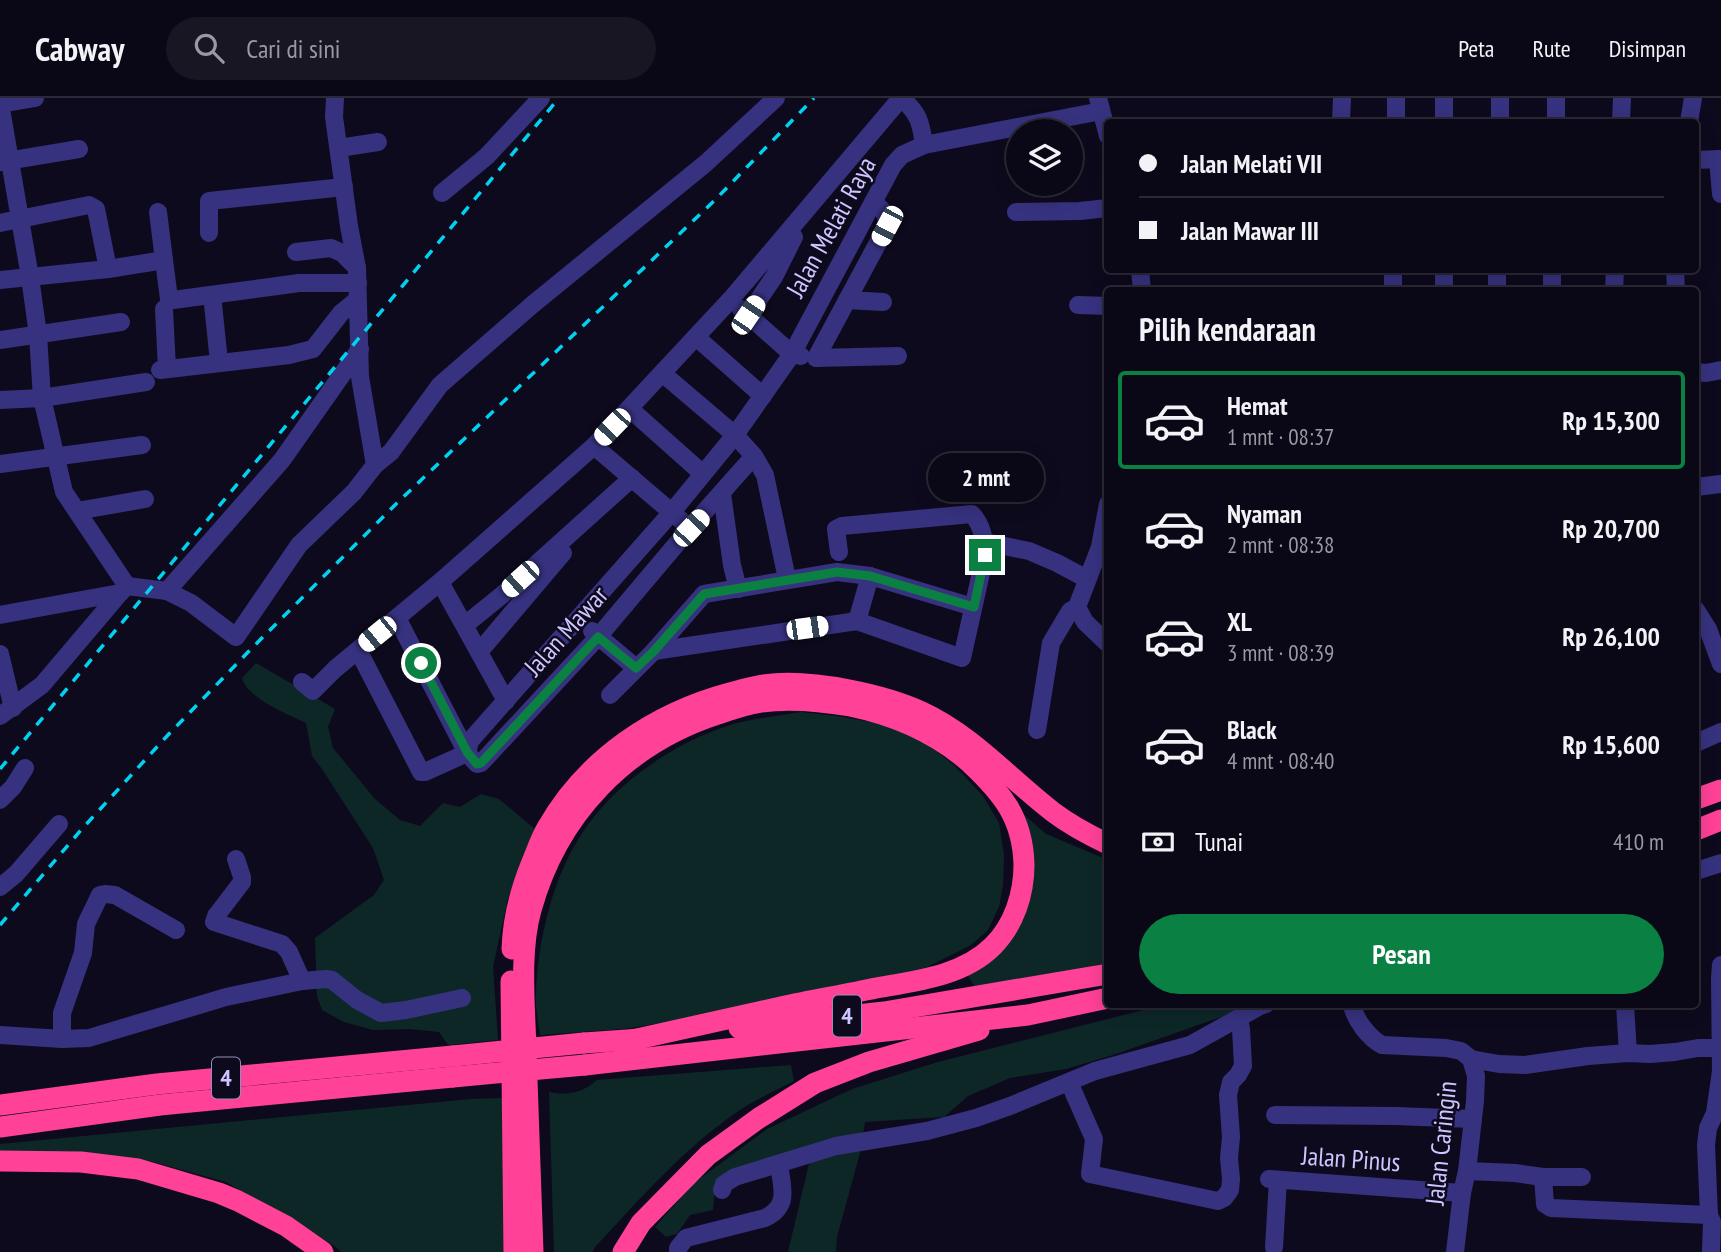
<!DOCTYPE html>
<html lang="id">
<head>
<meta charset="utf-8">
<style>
  body { margin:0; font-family:"PT Sans Narrow",sans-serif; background:#181623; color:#f1f3f6; height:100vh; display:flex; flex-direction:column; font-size:26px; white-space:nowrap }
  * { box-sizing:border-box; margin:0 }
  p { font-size:23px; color:#999aa1 }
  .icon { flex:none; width:38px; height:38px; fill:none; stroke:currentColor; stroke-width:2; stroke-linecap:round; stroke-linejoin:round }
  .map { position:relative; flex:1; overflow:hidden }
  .panel { position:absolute; left:1104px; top:189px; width:595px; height:721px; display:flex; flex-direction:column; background:#0a0816; border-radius:7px; box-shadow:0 4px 18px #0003,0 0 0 2px #2a2935 }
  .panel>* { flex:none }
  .guide { position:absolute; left:1104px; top:21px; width:595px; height:154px; border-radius:7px; box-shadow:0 4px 18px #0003,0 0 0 2px #2a2935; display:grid; align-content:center; height:154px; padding:0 35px; background:#0a0816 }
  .controls { position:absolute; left:1006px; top:21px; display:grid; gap:14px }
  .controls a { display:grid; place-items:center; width:77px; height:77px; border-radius:50%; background:#0a0816; box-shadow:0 4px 18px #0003,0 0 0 2px #2a2935; font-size:35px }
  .end { position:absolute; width:32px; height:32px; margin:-16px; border:9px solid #0b8043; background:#fff; box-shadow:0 0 0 4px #fff }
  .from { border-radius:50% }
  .bubble { position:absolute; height:49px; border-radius:24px; background:#0a0816; box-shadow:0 4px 18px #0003,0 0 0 2px #2a2935; font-size:23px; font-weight:600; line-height:49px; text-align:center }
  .car { position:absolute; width:21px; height:42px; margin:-21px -10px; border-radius:9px; box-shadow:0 0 5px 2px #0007; background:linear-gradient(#fff 24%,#345 0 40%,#fff 0 76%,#345 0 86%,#fff 0) }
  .guide b { display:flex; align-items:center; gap:24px; height:66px; font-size:26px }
  .guide b+b { border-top:2px solid #2a2935 }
  .guide i { width:18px; height:18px; background:#f1f3f6 }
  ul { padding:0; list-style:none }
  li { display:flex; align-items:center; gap:21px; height:98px; margin:0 14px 10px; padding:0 21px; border:4px solid transparent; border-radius:7px }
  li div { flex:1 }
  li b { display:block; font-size:26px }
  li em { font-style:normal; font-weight:600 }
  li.selected { border-color:#0b8043 }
  li>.icon { width:63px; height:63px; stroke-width:1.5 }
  h2 { padding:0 35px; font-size:32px; line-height:84px }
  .pay { display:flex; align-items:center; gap:18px; height:77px; padding:0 35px; font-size:26px }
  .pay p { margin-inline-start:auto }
  .primary-button { display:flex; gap:14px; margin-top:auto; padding:14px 35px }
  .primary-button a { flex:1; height:80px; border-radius:42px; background:#0b8043; color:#fff; font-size:28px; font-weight:600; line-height:80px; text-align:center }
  header { display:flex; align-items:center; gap:42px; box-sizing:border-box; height:98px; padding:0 35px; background:#0a0816; border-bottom:2px solid #2a2935 }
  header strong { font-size:33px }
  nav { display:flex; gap:38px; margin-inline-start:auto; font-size:24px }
  .search { width:490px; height:63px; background:#181623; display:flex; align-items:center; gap:18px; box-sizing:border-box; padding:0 24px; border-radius:38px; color:#999aa1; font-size:26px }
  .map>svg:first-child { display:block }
  .green { fill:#0d2727 }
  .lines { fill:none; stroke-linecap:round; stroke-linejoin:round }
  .minor { stroke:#37327f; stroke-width:18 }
  .highway { stroke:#ff4198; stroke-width:21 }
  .rail { stroke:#00d3f1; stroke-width:3.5; stroke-dasharray:10 9; stroke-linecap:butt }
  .highway-bridge { stroke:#ff4198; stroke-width:21 }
  .route { stroke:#0b8043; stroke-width:9 }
  .labels { text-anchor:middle; stroke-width:5; stroke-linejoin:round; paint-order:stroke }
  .shield { fill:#0e0a1d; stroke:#948ebb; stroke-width:2 }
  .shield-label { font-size:24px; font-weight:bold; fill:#cec6ff }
  .street-label { font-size:26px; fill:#cec6ff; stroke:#0e0a1d }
</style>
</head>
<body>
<header>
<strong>Cabway</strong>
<div class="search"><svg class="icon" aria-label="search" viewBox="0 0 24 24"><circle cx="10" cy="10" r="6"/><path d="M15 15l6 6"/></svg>Cari di sini</div>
<nav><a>Peta</a><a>Rute</a><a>Disimpan</a></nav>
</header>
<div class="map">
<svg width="1721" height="1154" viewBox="0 0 1721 1154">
  <rect width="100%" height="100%" fill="#0e0a1d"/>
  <g class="green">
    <path d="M256,565L335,611L328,629L333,650L375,701L400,722L420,728L443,705L460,709L481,696L499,701L535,731L508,800L493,869L498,942L448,947L439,934L410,931L373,932L344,924L322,912L317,898L315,840L374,797L384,782L373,750L322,671L312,658L306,625C287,616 247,600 242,580Z"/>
    <path d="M801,614L837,618L877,625L922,642L954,667L983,698L999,725L1004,757L1003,787L999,809L988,832L971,847L925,870L882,883L681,922L622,931L540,937C538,923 535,908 536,894C538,843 552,781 581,737C614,685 675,644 733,626C755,620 779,618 801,614Z"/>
    <path d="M1022,715L1046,736L1108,762V865L976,891L968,878L991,859L1011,836Z"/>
    <path d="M1163,907H1255L1113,957L1066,971L1010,980L968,998L944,1019L865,1024L860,1055L837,1139L836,1154H788L813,1049L715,1085L713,1112L690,1117L677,1136L666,1139L655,1129L694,1085L767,1031L852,991L938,964Z"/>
    <path d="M791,967L794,983C775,993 754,1002 737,1014C683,1051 640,1101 595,1149L593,1154H554L549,994C568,998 582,995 597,982Z"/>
    <path d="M502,1000L505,1154H341L336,1149L226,1084L150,1063L0,1059V1046L471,1001Z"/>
  </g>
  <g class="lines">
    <g class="minor">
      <path d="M335,0L334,19L349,128L357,170L360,279L375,367"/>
      <path d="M901,0C919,15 921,25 924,47"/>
      <path d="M1098,0L1108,38"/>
      <path d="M1396,0V24"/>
      <path d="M0,5L30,179L38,237L42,300L64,394L127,488"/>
      <path d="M0,6L35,0"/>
      <path d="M1341,24L1342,0"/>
      <path d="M1444,24V0"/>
      <path d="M1500,24V0"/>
      <path d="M1556,24V0"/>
      <path d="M1621,24L1622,0"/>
      <path d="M1689,24L1693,0"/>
      <path d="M339,50L378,44"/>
      <path d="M1718,61L1721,96"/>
      <path d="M1696,62L1721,61"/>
      <path d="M0,64L79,51"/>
      <path d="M442,95L487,58L541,0"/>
      <path d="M873,105C883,111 887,116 887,128L816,260L898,258"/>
      <path d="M158,114L164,162"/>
      <path d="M1016,114L1080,113L1108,110"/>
      <path d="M0,125L89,107L96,111L108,171"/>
      <path d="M209,135V103L344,89"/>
      <path d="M296,154L331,150L342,155L357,170"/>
      <path d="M1140,172L1142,192"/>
      <path d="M1444,172V192"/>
      <path d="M1675,172L1676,192"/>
      <path d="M0,182L108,171L164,162L169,201L173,202L299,185H358"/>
      <path d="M1393,192V172"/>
      <path d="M1497,192V172"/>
      <path d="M1552,192V172"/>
      <path d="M1614,192L1615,172"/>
      <path d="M847,202L883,204"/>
      <path d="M213,206L219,264"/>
      <path d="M1078,207L1108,208"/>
      <path d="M164,211L167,271"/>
      <path d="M741,211L792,256L801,258"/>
      <path d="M748,217L774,179L794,139"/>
      <path d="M696,239L763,298"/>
      <path d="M0,242L121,224"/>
      <path d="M160,272L289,257L313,251L341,215L357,202"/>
      <path d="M1696,274L1706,275L1721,272"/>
      <path d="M662,275L735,337L754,358L765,377L787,481"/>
      <path d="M0,302L42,300L146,284"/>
      <path d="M630,311L703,376"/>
      <path d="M594,348L690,430L754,358"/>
      <path d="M0,366L142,347"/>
      <path d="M1696,389L1721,386"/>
      <path d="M722,396L732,467L738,491"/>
      <path d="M1108,406L1100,449L1077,509L1085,524L1108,546"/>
      <path d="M77,413L145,401"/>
      <path d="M985,444L1029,453L1057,465L1087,481"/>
      <path d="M440,484L506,603"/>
      <path d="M167,493L282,362L360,251"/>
      <path d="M1696,512L1708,531L1721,566"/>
      <path d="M0,517L120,495"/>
      <path d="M397,520L467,655L477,666L481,665L598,539L690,430"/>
      <path d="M857,523L870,478"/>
      <path d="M465,527L502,497L632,380"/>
      <path d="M592,533L636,570"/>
      <path d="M358,552L421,674H425L467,655"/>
      <path d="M654,553L857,523L962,560L985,457C985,443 982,427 972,416L842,428L836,431L839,454"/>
      <path d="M479,554L563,455"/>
      <path d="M0,556L13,610"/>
      <path d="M302,584L313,593L335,571L440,484L594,348L731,201L901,0"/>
      <path d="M610,597L654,553L704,496L837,474L870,478L973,509"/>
      <path d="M0,618L42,587L120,495L127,488L167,493L191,505L236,539L299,447L354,394L375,367L391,354L440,287L532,207L706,65L776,0"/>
      <path d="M1037,632L1051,545L1070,513L1077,509"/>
      <path d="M1696,645L1721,634"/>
      <path d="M467,655L470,643L672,414L735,337L792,256L893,67L902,57L924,47L1101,13"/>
      <path d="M0,702L13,689L25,670"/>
      <path d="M236,761L242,779V784L216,818L214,824L282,846L289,854L302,883"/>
      <path d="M1696,773L1721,765"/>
      <path d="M0,789L16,776L59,726"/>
      <path d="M1352,906C1354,921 1369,940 1382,947L1446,950L1461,953L1471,961L1476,978L1475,1003L1467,1073L1462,1095L1455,1154"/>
      <path d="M1625,906L1628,955"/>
      <path d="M0,937L62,941L89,940L226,899L302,883L326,881L332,882L357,902L381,915L406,912L462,900"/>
      <path d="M62,941V915L83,855L86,826L100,797L105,796L115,797L176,832"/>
      <path d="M1471,961L1499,966L1525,967L1588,958L1628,955L1650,956L1675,954L1698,950H1720"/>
      <path d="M1069,984L1094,1041L1090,1076L1218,1103L1224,1100L1230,1092L1231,1081L1229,1060L1231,1039L1228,997L1231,984L1238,977L1243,968L1241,931L1240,926L1235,923"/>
      <path d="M1275,1017L1396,1018L1473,1021"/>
      <path d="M1467,1073L1515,1075L1543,1079L1545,1106L1551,1110L1709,1117L1712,1124L1711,1154"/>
      <path d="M1543,1079H1582"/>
      <path d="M1269,1081L1462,1095"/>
      <path d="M722,1092L724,1086L735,1079L836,1048L927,1033L976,1020L1010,1008L1095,973L1190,947L1260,908L1266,906"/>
      <path d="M1709,1117L1706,1047L1708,1030L1715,1015L1721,973L1720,881L1721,867"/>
      <path d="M1274,1149L1278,1082"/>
      <path d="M678,1154V1150L686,1140L765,1120C790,1108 782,1090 779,1066"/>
    </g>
    <g class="highway">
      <path d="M1696,701L1721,692"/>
      <path d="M1696,732L1721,722"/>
      <path d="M512,851C513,819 520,793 532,764C537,752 541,740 547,730C586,661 655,615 730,595C744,591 757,587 772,586C814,582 883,596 922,614C972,637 1010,681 1053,714C1070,727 1089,737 1108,746"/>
      <path d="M511,883L514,1154"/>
      <path d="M739,930L884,914L1108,876"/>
      <path d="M584,945L641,941"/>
      <path d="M585,967L1028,917L1108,900"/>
      <path d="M0,1007L157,986L453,958"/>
      <path d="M0,1029L160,1007L453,979"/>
      <path d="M0,1063L81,1064L138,1071L219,1095L238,1103L286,1128L323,1154"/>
      <path d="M533,1154C531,1087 528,1020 526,953C525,909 519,855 531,812C557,717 625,646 718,616C732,611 747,606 761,604C790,600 821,603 850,608C894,617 936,635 970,665C1002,695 1023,720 1024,767C1024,796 1014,827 993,848C963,878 916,883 876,890C844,897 812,902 781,909C730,920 679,932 628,943"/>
      <path d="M623,1154L641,1125L708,1057L759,1020L815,985L869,964L979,932"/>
    </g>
    <g class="rail">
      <path d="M0,671L559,0"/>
      <path d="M0,827L81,732L167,638L252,550L397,405L714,103L814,0"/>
    </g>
    <g class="highway-bridge">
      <path d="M453,958L584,945"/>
      <path d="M453,979L585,967"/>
    </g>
  </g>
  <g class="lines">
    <path class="route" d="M421,565L467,654L477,666L481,665L598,539L636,570L654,553L704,496L837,474L870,478L974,509L985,457"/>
  </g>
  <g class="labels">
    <g class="shield">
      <rect x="833" y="897.5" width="28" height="41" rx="5"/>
      <rect x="212" y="959.5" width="28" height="41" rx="5"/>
    </g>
    <g class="shield-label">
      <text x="847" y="926">4</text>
      <text x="226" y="988">4</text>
    </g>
    <g class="street-label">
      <text transform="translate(831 129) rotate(-61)" y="9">Jalan Melati Raya</text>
      <text transform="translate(566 533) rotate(-48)" y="9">Jalan Mawar</text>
      <text transform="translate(1441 1045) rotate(-84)" y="9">Jalan Caringin</text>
      <text transform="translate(1351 1061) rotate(4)" y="9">Jalan Pinus</text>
    </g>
  </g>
</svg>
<div class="controls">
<a><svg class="icon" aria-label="layers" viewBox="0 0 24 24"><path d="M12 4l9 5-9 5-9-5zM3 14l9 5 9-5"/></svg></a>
</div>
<i class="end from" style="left:421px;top:565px"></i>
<i class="end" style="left:985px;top:457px"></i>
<div class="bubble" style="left:928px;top:355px;width:116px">2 mnt</div>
<i class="car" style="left:887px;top:128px;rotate:208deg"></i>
<i class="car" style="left:748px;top:217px;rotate:34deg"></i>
<i class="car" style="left:612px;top:329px;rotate:224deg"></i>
<i class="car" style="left:691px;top:430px;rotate:43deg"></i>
<i class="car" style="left:520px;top:481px;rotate:228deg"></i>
<i class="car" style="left:807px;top:530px;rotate:82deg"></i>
<i class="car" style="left:377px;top:536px;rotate:231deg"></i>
<div class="guide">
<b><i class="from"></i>Jalan Melati VII</b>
<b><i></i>Jalan Mawar III</b>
</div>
<section class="panel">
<h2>Pilih kendaraan</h2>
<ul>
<li class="selected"><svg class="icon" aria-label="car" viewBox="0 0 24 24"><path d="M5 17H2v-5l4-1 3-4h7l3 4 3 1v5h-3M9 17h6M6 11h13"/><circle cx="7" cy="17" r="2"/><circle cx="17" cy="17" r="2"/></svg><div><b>Hemat</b><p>1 mnt · 08:37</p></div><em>Rp 15,300</em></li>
<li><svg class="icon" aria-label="car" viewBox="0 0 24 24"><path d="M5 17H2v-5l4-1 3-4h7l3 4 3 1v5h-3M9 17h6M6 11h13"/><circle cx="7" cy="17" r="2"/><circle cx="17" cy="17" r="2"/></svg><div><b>Nyaman</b><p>2 mnt · 08:38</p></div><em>Rp 20,700</em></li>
<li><svg class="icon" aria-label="car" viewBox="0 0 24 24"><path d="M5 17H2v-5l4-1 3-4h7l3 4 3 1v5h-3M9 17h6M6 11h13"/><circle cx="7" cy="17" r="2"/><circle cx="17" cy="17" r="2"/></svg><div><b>XL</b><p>3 mnt · 08:39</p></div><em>Rp 26,100</em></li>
<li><svg class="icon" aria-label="car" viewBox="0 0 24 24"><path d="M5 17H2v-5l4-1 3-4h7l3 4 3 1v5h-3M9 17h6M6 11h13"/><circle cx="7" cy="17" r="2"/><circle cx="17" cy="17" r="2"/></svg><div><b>Black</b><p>4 mnt · 08:40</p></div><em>Rp 15,600</em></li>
</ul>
<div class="pay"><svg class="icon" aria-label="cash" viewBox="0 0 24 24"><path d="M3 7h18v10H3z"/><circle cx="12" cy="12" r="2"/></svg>Tunai<p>410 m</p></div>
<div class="primary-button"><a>Pesan</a></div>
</section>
</div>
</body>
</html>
